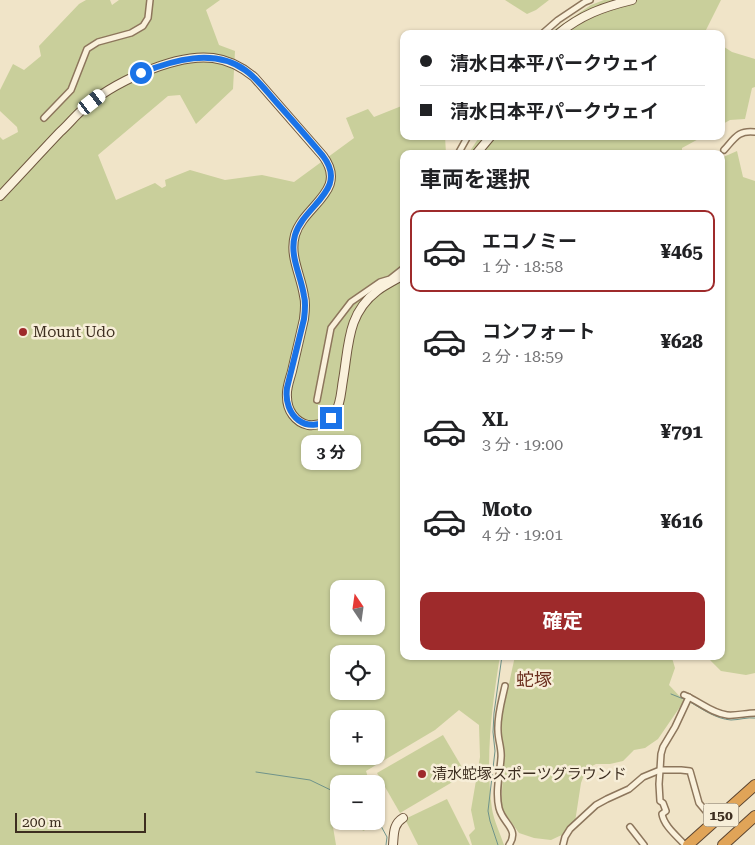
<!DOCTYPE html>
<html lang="ja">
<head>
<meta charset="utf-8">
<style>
  body { margin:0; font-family:"Roboto Serif","Noto Sans JP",serif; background:#f6f6f6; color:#202124; height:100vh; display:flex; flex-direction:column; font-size:19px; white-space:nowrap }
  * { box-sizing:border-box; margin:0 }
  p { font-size:16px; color:#757577 }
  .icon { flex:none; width:28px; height:28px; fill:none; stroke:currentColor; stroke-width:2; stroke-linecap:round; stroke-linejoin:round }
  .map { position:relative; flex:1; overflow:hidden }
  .drawer { position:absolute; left:400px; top:150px; width:325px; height:510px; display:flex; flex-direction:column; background:#fff; border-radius:10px; box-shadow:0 1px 4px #0004 }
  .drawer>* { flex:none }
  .top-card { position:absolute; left:400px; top:30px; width:325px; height:110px; border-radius:10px; box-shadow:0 1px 4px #0004; display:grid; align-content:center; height:110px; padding:0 20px; background:#fff }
  .needle { width:32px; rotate:347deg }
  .controls { position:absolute; left:330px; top:580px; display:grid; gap:10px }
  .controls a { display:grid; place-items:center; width:55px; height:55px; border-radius:10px; background:#fff; box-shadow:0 1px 4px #0004; font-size:25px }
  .scale { position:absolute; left:15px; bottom:12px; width:131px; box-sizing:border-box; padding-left:5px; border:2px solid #3d2e20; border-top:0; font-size:14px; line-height:18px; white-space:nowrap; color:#3d2e20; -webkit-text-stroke:4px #f7eed8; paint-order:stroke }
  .end { position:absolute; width:22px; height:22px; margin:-11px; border:6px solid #1a73e8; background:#fff; box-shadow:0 0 0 2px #fff }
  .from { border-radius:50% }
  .bubble { position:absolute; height:35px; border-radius:10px; background:#fff; box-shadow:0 1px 4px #0004; font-size:16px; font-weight:700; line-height:35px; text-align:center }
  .car { position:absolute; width:15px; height:30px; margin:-15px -8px; border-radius:6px; box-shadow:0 0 4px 1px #0007; background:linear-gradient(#fff 24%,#345 0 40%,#fff 0 76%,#345 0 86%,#fff 0) }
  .top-card b { display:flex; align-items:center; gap:18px; height:48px; font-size:19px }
  .top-card b+b { border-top:1px solid #e0e0e0 }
  .top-card i { width:12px; height:12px; background:#202124 }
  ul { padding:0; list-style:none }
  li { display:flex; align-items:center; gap:15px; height:82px; margin:0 10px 8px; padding:0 10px; border:2px solid transparent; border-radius:10px }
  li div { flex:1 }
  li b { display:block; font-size:19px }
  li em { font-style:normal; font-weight:700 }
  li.on { border-color:#9e2a2b }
  li>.icon { width:45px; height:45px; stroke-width:1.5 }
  h2 { padding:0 20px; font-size:22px; line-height:60px }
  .button { display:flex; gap:10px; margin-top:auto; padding:10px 20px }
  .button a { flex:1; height:58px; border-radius:10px; background:#9e2a2b; color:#fff; font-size:20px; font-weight:700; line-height:58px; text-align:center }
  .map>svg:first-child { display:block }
  .green { fill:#c9cf9b; fill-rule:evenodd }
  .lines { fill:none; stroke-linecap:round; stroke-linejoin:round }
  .stream { stroke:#6f938a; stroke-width:1 }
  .street-casing { stroke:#8d765c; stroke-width:8 }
  .secondary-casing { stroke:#6f573f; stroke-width:10 }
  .highway-casing { stroke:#5b4430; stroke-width:12 }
  .street { stroke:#faf1dc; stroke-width:5 }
  .secondary { stroke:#faf1dc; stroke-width:8 }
  .highway { stroke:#e0a458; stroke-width:10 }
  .route { stroke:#1a73e8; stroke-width:6 }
  .poi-dot { fill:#9e2a2b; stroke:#f7eed8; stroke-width:2 }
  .labels { text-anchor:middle; stroke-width:5; stroke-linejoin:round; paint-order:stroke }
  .shield { fill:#f7eed8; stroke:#756857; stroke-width:1 }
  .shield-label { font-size:14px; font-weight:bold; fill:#3d2e20 }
  .poi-label { font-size:15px; fill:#3d2e20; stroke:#f7eed8; text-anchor:start }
  .quarter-label { font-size:18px; fill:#6b2e1e; stroke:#f7eed8 }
</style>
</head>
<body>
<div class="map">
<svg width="755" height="845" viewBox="0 0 755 845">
  <rect width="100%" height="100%" fill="#f0e4c8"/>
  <g class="green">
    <path d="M86,0H110L112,5L119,0H220L206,10L219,45L235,51L233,89L196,124L180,95L168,96L98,155L116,200L155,183L162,188L166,186L165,180L190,170L225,180L262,175L294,182L354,138L346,118L368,109L374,117L404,105V136H445L446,154H404V656H500C492,705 485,759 492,809C494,821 500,833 504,845H472L469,835L475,829L471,810L480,757L479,725L459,710L435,730L366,771L370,784H339V796L333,807L332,821L336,845H0V137L3,140L18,132L17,127L0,111V90L13,64L24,70L41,56L39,46L79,4ZM339,589H376V626H339ZM339,654H376V691H339ZM339,719H376V756H339Z"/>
    <path d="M505,0H549L536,10L527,14Z"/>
    <path d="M604,0H721L704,34H548L591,5Z"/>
    <path d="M721,45L732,52L755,59V87L752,88L745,119L730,120L721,125Z"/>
    <path d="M480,136H704L682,148V154H468Z"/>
    <path d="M737,151L743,177L755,181V673L746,675L721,671L710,660L696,656H721V158Z"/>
    <path d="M515,656H674L672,658L675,668L669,685L684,701L658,739L645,748L634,750L623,761L610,764H596L586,769L581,783L575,822L566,833L551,840L534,838L519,833L501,808L504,758L500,725Z"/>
    <path d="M443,735L466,774L400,813L377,773Z"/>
    <path d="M447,799L470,845H418L405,819Z"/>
    <path d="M376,801L384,821L363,831L358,821H376Z"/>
  </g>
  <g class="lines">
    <g class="stream">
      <path d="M671,694L686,700"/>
      <path d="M690,702C702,709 716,719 731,720C739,720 747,717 755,718"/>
      <path d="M256,772L310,780L339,794"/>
      <path d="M376,817L387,837L386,845"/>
      <path d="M498,845L490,821L488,811L495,751L493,732L494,713L502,656"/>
    </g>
    <g class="street-casing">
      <g id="street">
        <path d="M542,34L558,20L585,2L590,0"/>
        <path d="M44,118L71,90L87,49L98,42L131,33L143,26L148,18L150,0"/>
        <path d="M724,150C735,138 738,130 755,132"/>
        <path d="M458,154L468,136"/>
        <path d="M317,400L331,328L351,302L380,282L390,279L404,268"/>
        <path d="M505,686C502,700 497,716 498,731C498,740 502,749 501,758C500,774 495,791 499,808C503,824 520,829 509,845"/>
        <path d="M684,695C699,701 711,713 727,715C736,716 746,713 755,713"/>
        <path d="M630,827L644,845"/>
        <path d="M563,845L565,837L570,829L596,805L607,799L629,789L643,777L660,770L661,754L663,747L675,727L689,697"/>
        <path d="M685,845C677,836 664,826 662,814L666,811L663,803L660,801L659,784L660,770H681L690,771L699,803L714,821"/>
      </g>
    </g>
    <g class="secondary-casing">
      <g id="secondary">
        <path d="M558,34C581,15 603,7 632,0"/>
        <path d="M476,154L491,136"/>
        <path d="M0,196C20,175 40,153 60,132C68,125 74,117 82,110C110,84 174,53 213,58C229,60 242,67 254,77L323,156C349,191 304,205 295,235C289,256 301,275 304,296C306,303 305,311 304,319C300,336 296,353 292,371C290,379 286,388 287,397C287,410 295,422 308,425C319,426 329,422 335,413C341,404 341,391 343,380C349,345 347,314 377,291C385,285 395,280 404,275"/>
        <path d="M393,845C394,834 393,824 403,818"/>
      </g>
    </g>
    <g class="highway-casing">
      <g id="highway">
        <path d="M688,845L755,785"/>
        <path d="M723,845L755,816"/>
      </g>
    </g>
    <use href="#street" class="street"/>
    <use href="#secondary" class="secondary"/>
    <use href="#highway" class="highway"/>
  </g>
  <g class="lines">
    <path class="route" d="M141,73C173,60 214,48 245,70C258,79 267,92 277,103C293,121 308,138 323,156C349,190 304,205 295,235C289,256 301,275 304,296C306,303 305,311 304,319L287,388C283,416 307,436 331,418"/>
  </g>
  <g class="poi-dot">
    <circle cx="23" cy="332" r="5"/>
    <circle cx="422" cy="774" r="5"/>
  </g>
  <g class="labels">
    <rect class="shield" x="703.5" y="803.5" width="35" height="23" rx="4"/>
    <g class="shield-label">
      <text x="721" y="820">150</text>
    </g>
    <g class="poi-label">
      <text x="33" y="337">Mount Udo</text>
      <text x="432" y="779">清水蛇塚スポーツグラウンド</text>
    </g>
    <g class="quarter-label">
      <text x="534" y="686">蛇塚</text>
    </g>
  </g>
</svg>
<div class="controls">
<a><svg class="needle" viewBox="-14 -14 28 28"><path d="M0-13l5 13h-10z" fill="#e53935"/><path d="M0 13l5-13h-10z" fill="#757577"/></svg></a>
<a><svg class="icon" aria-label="locate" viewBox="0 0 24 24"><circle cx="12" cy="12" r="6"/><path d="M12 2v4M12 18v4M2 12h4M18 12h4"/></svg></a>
<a>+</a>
<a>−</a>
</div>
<div class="scale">200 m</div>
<i class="end from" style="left:141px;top:73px"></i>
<i class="end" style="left:331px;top:418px"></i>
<div class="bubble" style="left:301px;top:435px;width:60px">3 分</div>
<i class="car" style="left:92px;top:102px;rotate:52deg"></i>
<div class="top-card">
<b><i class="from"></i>清水日本平パークウェイ</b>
<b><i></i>清水日本平パークウェイ</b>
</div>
<section class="drawer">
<h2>車両を選択</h2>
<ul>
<li class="on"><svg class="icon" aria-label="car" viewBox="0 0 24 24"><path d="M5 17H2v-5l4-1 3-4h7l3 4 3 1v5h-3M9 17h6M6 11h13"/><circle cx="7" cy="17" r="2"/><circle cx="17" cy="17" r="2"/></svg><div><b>エコノミー</b><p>1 分 · 18:58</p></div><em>¥465</em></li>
<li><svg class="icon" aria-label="car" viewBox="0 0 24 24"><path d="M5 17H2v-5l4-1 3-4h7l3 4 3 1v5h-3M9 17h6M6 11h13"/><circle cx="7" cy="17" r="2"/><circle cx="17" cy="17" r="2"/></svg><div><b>コンフォート</b><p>2 分 · 18:59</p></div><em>¥628</em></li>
<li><svg class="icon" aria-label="car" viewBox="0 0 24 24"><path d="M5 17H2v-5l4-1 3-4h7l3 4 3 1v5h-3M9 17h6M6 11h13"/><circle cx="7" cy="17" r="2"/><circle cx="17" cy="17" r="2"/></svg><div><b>XL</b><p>3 分 · 19:00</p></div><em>¥791</em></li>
<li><svg class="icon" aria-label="car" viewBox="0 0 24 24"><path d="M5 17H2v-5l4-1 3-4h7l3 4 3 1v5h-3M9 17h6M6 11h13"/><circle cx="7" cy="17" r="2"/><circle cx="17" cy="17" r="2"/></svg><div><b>Moto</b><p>4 分 · 19:01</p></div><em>¥616</em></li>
</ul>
<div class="button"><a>確定</a></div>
</section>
</div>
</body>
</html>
